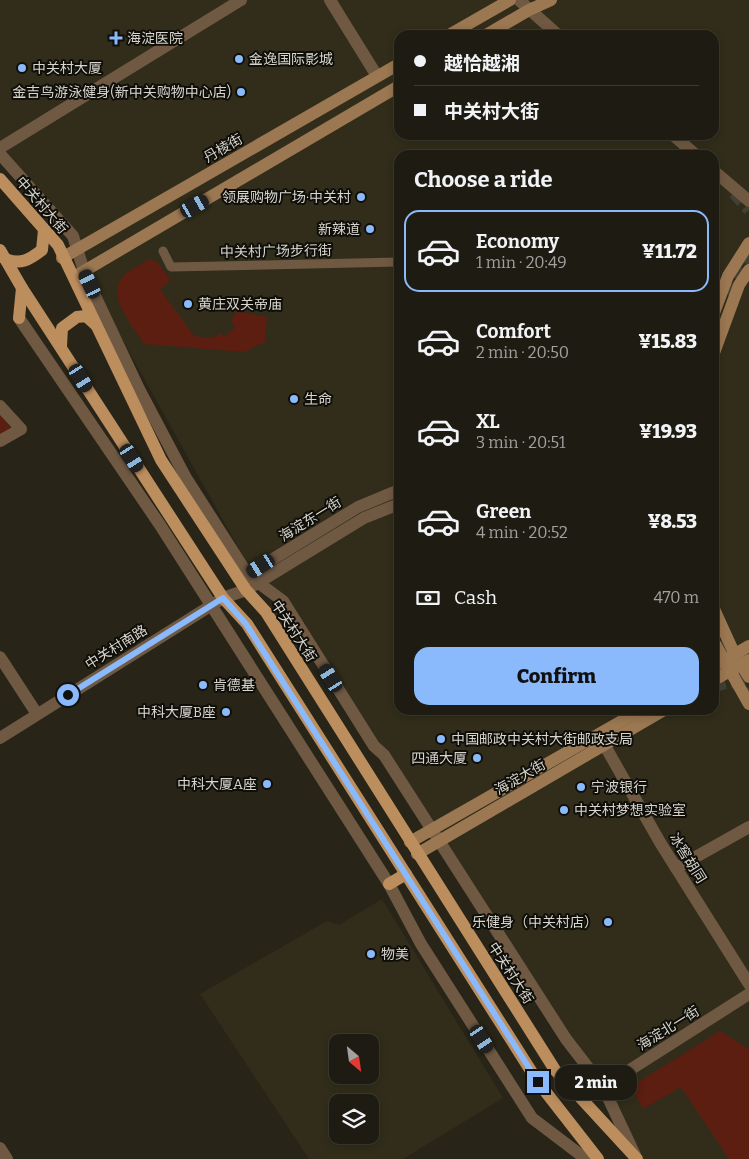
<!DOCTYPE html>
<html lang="en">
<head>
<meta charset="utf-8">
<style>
  body { margin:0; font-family:Bitter,"Noto Sans SC",serif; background:#2b2920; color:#f1f3f6; height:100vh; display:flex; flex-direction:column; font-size:19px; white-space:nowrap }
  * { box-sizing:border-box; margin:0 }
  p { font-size:16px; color:#a1a19f }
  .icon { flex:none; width:28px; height:28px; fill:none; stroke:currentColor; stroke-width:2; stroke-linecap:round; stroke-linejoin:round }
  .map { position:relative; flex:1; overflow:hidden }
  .panel { position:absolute; left:394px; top:150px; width:325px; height:565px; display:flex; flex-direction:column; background:#1e1c12; border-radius:15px; box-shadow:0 2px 8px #0003,0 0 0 1px #3c3a32 }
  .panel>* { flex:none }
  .guide { position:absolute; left:394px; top:30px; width:325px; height:110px; border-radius:15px; box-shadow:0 2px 8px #0003,0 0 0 1px #3c3a32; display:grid; align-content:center; height:110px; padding:0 20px; background:#1e1c12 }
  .needle { width:32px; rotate:151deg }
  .fabs { position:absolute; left:329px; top:1034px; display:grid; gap:10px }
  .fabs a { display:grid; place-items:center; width:50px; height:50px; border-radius:10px; background:#1e1c12; box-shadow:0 2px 8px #0003,0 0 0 1px #3c3a32; font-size:25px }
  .end { position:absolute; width:22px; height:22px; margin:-11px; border:6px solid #8abafc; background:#111; box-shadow:0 0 0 2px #111 }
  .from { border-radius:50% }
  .bubble { position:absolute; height:35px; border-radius:15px; background:#1e1c12; box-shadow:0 2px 8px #0003,0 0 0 1px #3c3a32; font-size:16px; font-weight:800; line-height:35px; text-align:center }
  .car { position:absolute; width:15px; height:30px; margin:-15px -8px; border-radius:6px; box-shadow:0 0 4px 1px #0007; background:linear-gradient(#222 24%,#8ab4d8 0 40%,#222 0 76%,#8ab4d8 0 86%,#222 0) }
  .guide b { display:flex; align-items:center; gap:18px; height:48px; font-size:19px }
  .guide b+b { border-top:1px solid #3c3a32 }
  .guide i { width:12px; height:12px; background:#f1f3f6 }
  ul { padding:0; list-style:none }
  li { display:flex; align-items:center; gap:15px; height:82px; margin:0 10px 8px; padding:0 10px; border:2px solid transparent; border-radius:15px }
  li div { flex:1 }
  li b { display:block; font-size:19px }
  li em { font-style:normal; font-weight:800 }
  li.current { border-color:#8abafc }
  li>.icon { width:45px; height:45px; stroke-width:1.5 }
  h2 { padding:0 20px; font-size:22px; line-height:60px }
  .pay { display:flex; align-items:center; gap:12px; height:55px; padding:0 20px; font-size:19px }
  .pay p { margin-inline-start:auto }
  .button { display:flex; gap:10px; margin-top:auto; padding:10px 20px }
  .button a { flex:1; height:58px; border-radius:15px; background:#8abafc; color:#111; font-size:20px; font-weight:800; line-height:58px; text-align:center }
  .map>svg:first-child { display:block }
  .built { fill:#312d1a; fill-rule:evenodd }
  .green { fill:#5b1e11 }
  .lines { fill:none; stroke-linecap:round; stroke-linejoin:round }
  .tertiary-tunnel { stroke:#423f33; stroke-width:12; stroke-dasharray:12 6; stroke-linecap:butt }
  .pedestrian { stroke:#705943; stroke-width:9 }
  .minor { stroke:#705943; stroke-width:12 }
  .tertiary { stroke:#705943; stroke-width:12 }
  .secondary { stroke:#9b7752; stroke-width:12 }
  .primary { stroke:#bc8d5d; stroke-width:12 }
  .route { stroke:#8abafc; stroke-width:6 }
  .poi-dot { fill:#8abafc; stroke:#0f0e09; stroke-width:2 }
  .labels { text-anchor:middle; stroke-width:4; stroke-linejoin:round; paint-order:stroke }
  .poi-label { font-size:14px; fill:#d7d5cd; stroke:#0f0e09; text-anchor:start }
  .street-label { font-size:14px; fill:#d7d5cd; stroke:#0f0e09 }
</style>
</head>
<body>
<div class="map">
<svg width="749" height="1159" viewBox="0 0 749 1159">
  <rect width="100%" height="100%" fill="#282518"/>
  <g class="built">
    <path d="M0,0H749V1159H637L603,1087L283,601L252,572L84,271L73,236L0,154ZM399,35H714V135H399ZM399,155H714V710H399Z"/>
    <path d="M382,899L503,1098L403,1159H309L200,994L327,921L339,925ZM338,1042H370V1075H338ZM338,1102H370V1135H338Z"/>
  </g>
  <g class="green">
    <path d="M149,259L157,262L171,280L160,289L194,336L213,338L219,333L224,336L235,328L231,320L237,311L267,317L265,342L244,352L144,344C134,328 109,300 120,280C125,271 141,265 149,259Z"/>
    <path d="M0,415L11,428L0,435Z"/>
    <path d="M720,1031L749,1049V1159H729L681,1087L643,1109L634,1092L640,1081Z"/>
  </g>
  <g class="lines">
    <g class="tertiary-tunnel">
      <path d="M734,193L749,210"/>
      <path d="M729,295L741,266L749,255"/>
      <path d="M714,624L749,690"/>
      <path d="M714,687C724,683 734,678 743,688"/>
    </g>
    <path class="pedestrian" d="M163,251L171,267L399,262"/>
    <g class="minor">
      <path d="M330,0L377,76"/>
      <path d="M519,0L558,35"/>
      <path d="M673,135L696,155"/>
      <path d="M0,148L241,0"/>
      <path d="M714,171L749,201"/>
      <path d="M0,406L21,429L0,441"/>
      <path d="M0,657L37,714"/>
      <path d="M593,744L605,746L661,844L749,984"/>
      <path d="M676,868L749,827"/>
      <path d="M603,1087L749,994"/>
      <path d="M0,1148L7,1159"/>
    </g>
    <g class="tertiary">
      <path d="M0,154L73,236L84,271L98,302L139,389L186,478L248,575L283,601L374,746L384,755L566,1039L603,1087L635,1155"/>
      <path d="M19,318L160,525L389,884L421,944L532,1118L586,1159"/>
      <path d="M242,578L358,507L399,490"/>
      <path d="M0,738L223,598L246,590L364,518L399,504"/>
    </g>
    <g class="secondary">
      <path d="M449,35L510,0"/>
      <path d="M486,35L529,10L551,0"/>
      <path d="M62,258L399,64"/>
      <path d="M74,277L399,86"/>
      <path d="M714,313L728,276L749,243"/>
      <path d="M714,353L739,285L749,270"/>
      <path d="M714,609L735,655L749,677"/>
      <path d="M714,642L749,704"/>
      <path d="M714,666L749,646"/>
      <path d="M714,680L749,660"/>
      <path d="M410,842L641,710"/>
      <path d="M417,854L664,710"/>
    </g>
    <g class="primary">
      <path d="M0,179L58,245L161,460L246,590L266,612L555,1070L637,1159"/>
      <path d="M0,250L22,288L223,598L247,624L538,1082L598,1159"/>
      <path d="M5,259C21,265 29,260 42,250L44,230"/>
      <path d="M19,318L22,288"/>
      <path d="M61,346L62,328L77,317L86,316L96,325"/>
      <path d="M389,884L406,874"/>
    </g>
  </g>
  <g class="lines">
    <path class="route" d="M68,695L223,598L246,624L538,1082"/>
  </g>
  <g class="poi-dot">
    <path d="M113.5 30.5h5v5h5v5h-5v5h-5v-5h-5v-5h5z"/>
    <circle cx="239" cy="59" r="5"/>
    <circle cx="22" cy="68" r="5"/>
    <circle cx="241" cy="92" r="5"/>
    <circle cx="361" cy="197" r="5"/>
    <circle cx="370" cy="229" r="5"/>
    <circle cx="188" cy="304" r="5"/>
    <circle cx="294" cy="399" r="5"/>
    <circle cx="203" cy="685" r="5"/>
    <circle cx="226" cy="712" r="5"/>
    <circle cx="441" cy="739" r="5"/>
    <circle cx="477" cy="758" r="5"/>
    <circle cx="267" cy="784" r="5"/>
    <circle cx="581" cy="787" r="5"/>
    <circle cx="564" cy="810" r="5"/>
    <circle cx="608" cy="922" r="5"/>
    <circle cx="371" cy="954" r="5"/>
  </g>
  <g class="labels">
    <g class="poi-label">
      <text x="127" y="43">海淀医院</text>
      <text x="249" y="64">金逸国际影城</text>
      <text x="32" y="73">中关村大厦</text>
      <text x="231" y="97" text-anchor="end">金吉鸟游泳健身(新中关购物中心店)</text>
      <text x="351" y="202" text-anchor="end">领展购物广场·中关村</text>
      <text x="360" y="234" text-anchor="end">新辣道</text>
      <text x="198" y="309">黄庄双关帝庙</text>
      <text x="304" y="404">生命</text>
      <text x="213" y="690">肯德基</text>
      <text x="216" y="717" text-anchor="end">中科大厦B座</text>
      <text x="451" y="744">中国邮政中关村大街邮政支局</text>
      <text x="467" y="763" text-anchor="end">四通大厦</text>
      <text x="257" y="789" text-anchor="end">中科大厦A座</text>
      <text x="591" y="792">宁波银行</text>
      <text x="574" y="815">中关村梦想实验室</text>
      <text x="598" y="927" text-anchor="end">乐健身（中关村店）</text>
      <text x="381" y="959">物美</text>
    </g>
    <g class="street-label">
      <text transform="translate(223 148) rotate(-30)" y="5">丹棱街</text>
      <text transform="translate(42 205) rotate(49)" y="5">中关村大街</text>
      <text transform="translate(276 251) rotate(-1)" y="5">中关村广场步行街</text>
      <text transform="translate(310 519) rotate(-32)" y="5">海淀东一街</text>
      <text transform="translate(294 631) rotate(57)" y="5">中关村大街</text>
      <text transform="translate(116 647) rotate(-32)" y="5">中关村南路</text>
      <text transform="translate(520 777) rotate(-30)" y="5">海淀大街</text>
      <text transform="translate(688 858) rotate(58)" y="5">冰窖胡同</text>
      <text transform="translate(511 973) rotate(57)" y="5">中关村大街</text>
      <text transform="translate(668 1028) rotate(-32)" y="5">海淀北一街</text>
    </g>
  </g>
</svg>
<div class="fabs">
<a><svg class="needle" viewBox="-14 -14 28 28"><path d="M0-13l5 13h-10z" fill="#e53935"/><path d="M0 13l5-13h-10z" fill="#a1a19f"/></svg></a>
<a><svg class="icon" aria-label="layers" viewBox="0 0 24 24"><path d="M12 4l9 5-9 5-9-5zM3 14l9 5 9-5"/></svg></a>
</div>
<i class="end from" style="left:68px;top:695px"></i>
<i class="end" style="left:538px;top:1082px"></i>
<div class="bubble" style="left:555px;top:1065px;width:82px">2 min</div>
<i class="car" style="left:195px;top:206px;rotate:60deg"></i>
<i class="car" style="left:90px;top:284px;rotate:335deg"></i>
<i class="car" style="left:81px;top:378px;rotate:148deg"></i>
<i class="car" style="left:132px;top:458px;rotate:148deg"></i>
<i class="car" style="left:261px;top:566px;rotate:238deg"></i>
<i class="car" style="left:331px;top:678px;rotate:328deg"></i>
<i class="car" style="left:482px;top:1039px;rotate:147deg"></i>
<div class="guide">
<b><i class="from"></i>越恰越湘</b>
<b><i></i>中关村大街</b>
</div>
<section class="panel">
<h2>Choose a ride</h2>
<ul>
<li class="current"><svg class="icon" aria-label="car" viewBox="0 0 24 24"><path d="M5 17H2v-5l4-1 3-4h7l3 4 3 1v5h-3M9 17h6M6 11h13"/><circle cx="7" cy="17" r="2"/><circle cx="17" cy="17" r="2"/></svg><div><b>Economy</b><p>1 min · 20:49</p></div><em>¥11.72</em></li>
<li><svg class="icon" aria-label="car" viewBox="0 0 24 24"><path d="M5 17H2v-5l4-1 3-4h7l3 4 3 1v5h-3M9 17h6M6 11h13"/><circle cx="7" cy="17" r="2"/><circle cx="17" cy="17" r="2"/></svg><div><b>Comfort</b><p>2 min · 20:50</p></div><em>¥15.83</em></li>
<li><svg class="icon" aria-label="car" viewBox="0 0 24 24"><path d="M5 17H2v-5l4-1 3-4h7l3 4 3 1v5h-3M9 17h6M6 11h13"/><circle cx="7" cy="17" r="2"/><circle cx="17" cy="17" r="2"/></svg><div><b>XL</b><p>3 min · 20:51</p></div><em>¥19.93</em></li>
<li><svg class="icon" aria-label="car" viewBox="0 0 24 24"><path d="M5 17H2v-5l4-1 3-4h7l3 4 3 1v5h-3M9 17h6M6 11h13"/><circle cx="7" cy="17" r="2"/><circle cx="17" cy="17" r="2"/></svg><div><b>Green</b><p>4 min · 20:52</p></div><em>¥8.53</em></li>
</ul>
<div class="pay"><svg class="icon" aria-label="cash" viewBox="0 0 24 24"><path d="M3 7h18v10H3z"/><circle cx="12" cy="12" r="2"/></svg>Cash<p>470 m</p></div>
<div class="button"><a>Confirm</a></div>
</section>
</div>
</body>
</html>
